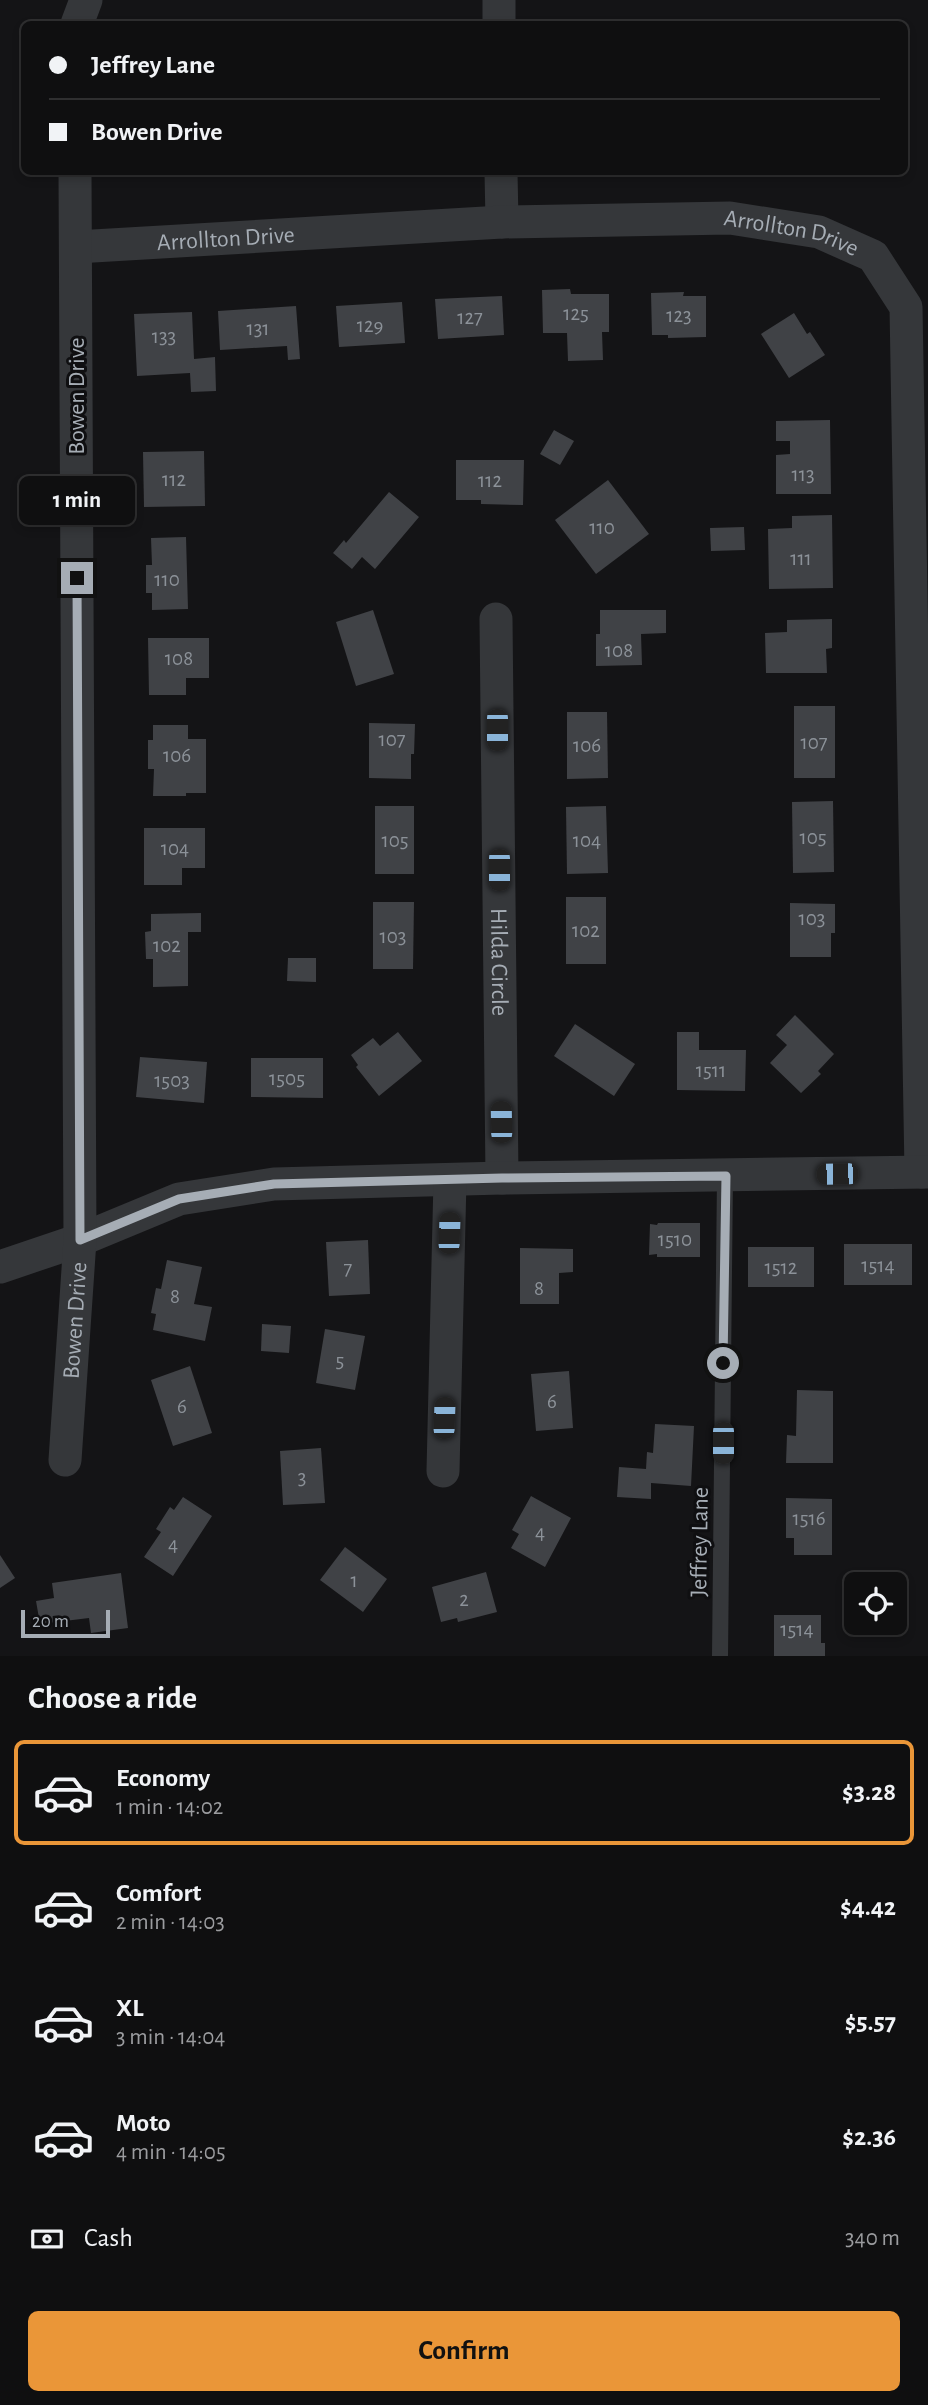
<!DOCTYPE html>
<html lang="en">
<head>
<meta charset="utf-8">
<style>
  body { margin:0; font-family:"Alegreya Sans",sans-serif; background:#1d1d1e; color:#f1f3f6; height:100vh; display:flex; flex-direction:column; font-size:26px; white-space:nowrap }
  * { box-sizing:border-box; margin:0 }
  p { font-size:23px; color:#9b9c9f }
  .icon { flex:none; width:38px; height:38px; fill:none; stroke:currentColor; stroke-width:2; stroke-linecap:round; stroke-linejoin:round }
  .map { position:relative; height:1656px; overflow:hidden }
  .panel { display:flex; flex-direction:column; background:#0f0f10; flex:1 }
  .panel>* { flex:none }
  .banner { position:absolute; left:21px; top:21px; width:887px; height:154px; border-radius:10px; box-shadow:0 4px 10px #0003,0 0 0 2px #2f2f30; display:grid; align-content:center; height:154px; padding:0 28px; background:#0f0f10 }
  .tools { position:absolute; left:844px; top:1572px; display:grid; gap:14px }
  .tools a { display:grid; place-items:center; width:63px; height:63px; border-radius:10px; background:#0f0f10; box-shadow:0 4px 10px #0003,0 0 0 2px #2f2f30; font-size:35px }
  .scale { position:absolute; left:21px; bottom:18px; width:89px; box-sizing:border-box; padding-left:7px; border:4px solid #a6adb5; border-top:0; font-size:19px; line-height:24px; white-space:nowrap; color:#a6adb5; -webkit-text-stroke:5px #0f0f11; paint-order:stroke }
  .end { position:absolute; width:32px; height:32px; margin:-16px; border:9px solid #a6adb5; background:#111; box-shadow:0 0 0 4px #111 }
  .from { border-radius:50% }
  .bubble { position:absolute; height:49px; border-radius:10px; background:#0f0f10; box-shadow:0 4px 10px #0003,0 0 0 2px #2f2f30; font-size:23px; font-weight:700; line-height:49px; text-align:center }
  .car { position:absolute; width:21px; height:42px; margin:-21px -10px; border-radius:9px; box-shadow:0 0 5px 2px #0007; background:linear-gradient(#222 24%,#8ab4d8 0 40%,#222 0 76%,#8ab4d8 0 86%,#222 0) }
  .banner b { display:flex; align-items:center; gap:24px; height:66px; font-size:26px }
  .banner b+b { border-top:2px solid #2f2f30 }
  .banner i { width:18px; height:18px; background:#f1f3f6 }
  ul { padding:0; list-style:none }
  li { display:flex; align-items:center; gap:21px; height:105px; margin:0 14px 10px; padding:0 14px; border:4px solid transparent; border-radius:10px }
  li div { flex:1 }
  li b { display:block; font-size:26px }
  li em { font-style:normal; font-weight:700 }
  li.on { border-color:#ea9638 }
  li>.icon { width:63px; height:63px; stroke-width:1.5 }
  h2 { padding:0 28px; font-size:32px; line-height:84px }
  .pay { display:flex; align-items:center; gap:18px; height:77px; padding:0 28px; font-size:26px }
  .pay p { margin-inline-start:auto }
  .action { display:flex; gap:14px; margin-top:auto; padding:14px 28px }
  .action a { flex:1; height:80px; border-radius:10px; background:#ea9638; color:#111; font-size:28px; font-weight:700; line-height:80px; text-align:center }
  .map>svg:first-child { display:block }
  .building { fill:#404246 }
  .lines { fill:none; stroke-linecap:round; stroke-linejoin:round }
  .service { stroke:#35373a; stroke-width:16 }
  .minor { stroke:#35373a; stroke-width:33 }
  .route { stroke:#a6adb5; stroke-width:9 }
  .labels { text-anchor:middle; stroke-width:6; stroke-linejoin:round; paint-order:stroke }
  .number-label { font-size:21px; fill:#8c9299 }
  .street-label { font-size:24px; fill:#a6adb5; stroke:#0f0f11 }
</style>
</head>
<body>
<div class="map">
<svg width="928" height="1656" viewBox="0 0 928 1656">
  <rect width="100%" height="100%" fill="#141416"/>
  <g class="building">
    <path d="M570,289L571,294H609V332H602L603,360L568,361L567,333H543L542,290Z"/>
    <path d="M684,292L683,296H706V337L668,338V335H652L651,293Z"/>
    <path d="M502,296L504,335L438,339L435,299Z"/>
    <path d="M402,302L405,343L339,347L336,306Z"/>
    <path d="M296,306L300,359L288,360L287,346L220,350L218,311Z"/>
    <path d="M192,312L194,359L215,357L216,391L191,392L190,373L137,376L134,314Z"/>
    <path d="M794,313L807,334L810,332L825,355L789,378L761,334Z"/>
    <path d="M830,420L831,494H776V455L790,454V441H776V421Z"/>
    <path d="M554,430L574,441L560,465L540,454Z"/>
    <path d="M204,451L205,506L144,507L143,452Z"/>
    <path d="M456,460H524L523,505L481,504V500H456Z"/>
    <path d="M608,480L649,534L596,574L555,520Z"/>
    <path d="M389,492L419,517L375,569L362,557L352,569L333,553L344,540L346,543Z"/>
    <path d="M832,515L833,588L769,589L768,529L792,528V516Z"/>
    <path d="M744,527L745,550L711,551L710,528Z"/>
    <path d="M186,537L188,609L152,610V593H146V565H152L151,538Z"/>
    <path d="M373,610L394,674L356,686L336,622Z"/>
    <path d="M600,610H666V633L641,634L642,665L596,666V634H600Z"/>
    <path d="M832,619V648L826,649L827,673H766L765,633L787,632V620Z"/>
    <path d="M148,638H209V678H186V695H149Z"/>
    <rect x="794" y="706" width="41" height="72"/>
    <path d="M567,712H607L608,778L567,779Z"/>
    <path d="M369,723L415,724L414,754H411V779L369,778Z"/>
    <path d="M153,725H188V739H206V793H186V796H153L154,769H148V740H153Z"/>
    <path d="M833,801L834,872L793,873L792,802Z"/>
    <rect x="375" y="806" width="39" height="68"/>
    <path d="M606,806L608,873L567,874L566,807Z"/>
    <path d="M144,828H205V868H182V885H144Z"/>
    <rect x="566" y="897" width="40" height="67"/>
    <path d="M373,902H414L413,969H373Z"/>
    <path d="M790,903L835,904V933H831V957H790Z"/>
    <path d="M201,913V932H188V986L153,987V959H146L145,932L151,931V914Z"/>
    <path d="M288,958H316V982L287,981Z"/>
    <path d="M795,1015L834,1054L818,1071L821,1074L801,1093L770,1063L787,1045L776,1035Z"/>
    <path d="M575,1024L635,1064L614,1096L554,1056Z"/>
    <path d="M398,1032L422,1061L379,1096L356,1067L358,1065L351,1055L373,1038L380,1046Z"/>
    <path d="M677,1032H699V1050H746L745,1091L677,1090Z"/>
    <path d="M140,1057L207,1062L204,1103L136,1097Z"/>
    <path d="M251,1058H323V1098L251,1097Z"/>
    <path d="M658,1223H700V1257H657V1254L649,1255L650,1224L657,1225Z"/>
    <path d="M368,1240L370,1294L329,1296L326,1242Z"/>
    <rect x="844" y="1244" width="68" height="41"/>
    <rect x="748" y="1247" width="66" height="40"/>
    <path d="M520,1248L573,1249V1272L559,1273V1304H520Z"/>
    <path d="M167,1260L202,1267L194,1304L212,1307L205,1341L153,1330L156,1314L151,1313L156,1288L161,1289Z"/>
    <path d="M262,1324L291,1326L289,1353L261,1351Z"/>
    <path d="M325,1329L365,1336L355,1390L316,1383Z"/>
    <path d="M190,1366L212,1433L173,1446L151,1380Z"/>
    <path d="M569,1371L573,1428L536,1431L531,1374Z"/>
    <path d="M797,1390L833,1391V1463H786L787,1435L796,1436Z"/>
    <path d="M655,1424L694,1426L691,1486L651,1483V1499L617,1497L619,1467L646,1469L647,1452L653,1453Z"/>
    <path d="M321,1448L325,1503L283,1505L280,1451Z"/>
    <path d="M531,1496L571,1518L545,1567L511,1548L519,1534L512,1530Z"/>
    <path d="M183,1497L212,1516L173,1576L144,1557L161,1532L156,1529L170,1507L174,1510Z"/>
    <path d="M786,1498L832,1499V1555H794V1538H786Z"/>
    <path d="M345,1547L387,1579L363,1612L320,1580Z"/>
    <path d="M0,1555L15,1578L0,1588Z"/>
    <path d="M486,1572L497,1612L458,1622L457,1618L441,1622L432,1587Z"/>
    <path d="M121,1573L128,1628L91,1633L89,1618L40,1624L36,1601L54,1598L52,1583Z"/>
    <path d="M774,1615H821V1643H825V1656H774Z"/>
  </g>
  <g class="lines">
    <path class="service" d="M720,1656L725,1176"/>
    <g class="minor">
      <path d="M499,0V24"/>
      <path d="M77,24L86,0"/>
      <path d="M501,172L502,222"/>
      <path id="s1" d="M76,247L502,222L730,218L819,232L873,256L906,307L921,1172"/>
      <path id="s2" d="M496,619L502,1178"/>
      <path d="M0,1267L80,1240L179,1199L274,1184L502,1178L928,1172"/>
      <path id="s3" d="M65,1460L80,1240L75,172"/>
      <path d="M443,1471L450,1180"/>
    </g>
  </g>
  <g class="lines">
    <path class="route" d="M77,578L80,1240L179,1199L274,1184L502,1178L726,1176L723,1363"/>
  </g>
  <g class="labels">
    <g class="number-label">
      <text x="576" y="320">125</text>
      <text x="679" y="322">123</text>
      <text x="470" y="324">127</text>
      <text x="370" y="332">129</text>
      <text x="258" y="335">131</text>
      <text x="164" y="343">133</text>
      <text x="803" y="481">113</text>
      <text x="174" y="486">112</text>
      <text x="490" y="487">112</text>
      <text x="602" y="534">110</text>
      <text x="801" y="565">111</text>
      <text x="167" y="586">110</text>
      <text x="619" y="657">108</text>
      <text x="179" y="665">108</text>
      <text x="392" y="746">107</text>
      <text x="814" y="749">107</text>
      <text x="587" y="752">106</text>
      <text x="177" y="762">106</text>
      <text x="813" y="844">105</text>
      <text x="395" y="847">105</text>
      <text x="587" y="847">104</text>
      <text x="175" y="855">104</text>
      <text x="812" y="925">103</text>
      <text x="586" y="937">102</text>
      <text x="393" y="943">103</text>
      <text x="167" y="952">102</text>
      <text x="711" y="1077">1511</text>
      <text x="287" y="1085">1505</text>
      <text x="172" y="1087">1503</text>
      <text x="675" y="1246">1510</text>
      <text x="878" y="1272">1514</text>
      <text x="781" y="1274">1512</text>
      <text x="348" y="1275">7</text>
      <text x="539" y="1295">8</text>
      <text x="175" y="1303">8</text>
      <text x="340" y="1367">5</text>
      <text x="552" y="1408">6</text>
      <text x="182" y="1413">6</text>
      <text x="302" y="1484">3</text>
      <text x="809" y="1525">1516</text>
      <text x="540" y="1539">4</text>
      <text x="173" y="1551">4</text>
      <text x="354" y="1587">1</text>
      <text x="464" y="1606">2</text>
      <text x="797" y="1636">1514</text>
    </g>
    <g class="street-label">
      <text dy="8" stroke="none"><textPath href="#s1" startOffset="718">Arrollton Drive</textPath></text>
      <text dy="8" stroke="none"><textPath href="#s1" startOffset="150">Arrollton Drive</textPath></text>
      <text transform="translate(76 396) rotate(-90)" y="8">Bowen Drive</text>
      <text dy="8" stroke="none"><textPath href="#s2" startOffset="343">Hilda Circle</textPath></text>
      <text dy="8" stroke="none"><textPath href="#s3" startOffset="140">Bowen Drive</textPath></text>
      <text transform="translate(699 1542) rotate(-89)" y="8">Jeffrey Lane</text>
    </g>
  </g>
</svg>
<div class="tools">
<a><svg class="icon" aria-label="locate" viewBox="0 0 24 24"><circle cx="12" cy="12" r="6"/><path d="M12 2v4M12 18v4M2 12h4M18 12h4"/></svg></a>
</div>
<div class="scale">20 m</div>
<i class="end from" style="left:723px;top:1363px"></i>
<i class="end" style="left:77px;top:578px"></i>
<div class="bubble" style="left:19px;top:476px;width:116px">1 min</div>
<i class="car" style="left:497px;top:730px;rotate:180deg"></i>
<i class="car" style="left:499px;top:870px;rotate:180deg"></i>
<i class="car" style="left:501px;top:1122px;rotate:359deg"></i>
<i class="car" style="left:837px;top:1174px;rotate:269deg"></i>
<i class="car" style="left:449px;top:1233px;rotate:2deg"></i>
<i class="car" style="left:444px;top:1418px;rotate:2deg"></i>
<i class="car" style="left:723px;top:1443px;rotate:180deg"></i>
<div class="banner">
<b><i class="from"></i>Jeffrey Lane</b>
<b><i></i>Bowen Drive</b>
</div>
</div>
<section class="panel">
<h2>Choose a ride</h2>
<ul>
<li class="on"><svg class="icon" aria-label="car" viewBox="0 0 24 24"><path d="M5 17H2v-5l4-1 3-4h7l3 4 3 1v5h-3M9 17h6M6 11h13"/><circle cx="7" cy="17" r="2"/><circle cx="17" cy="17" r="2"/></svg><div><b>Economy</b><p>1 min · 14:02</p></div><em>$3.28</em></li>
<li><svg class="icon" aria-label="car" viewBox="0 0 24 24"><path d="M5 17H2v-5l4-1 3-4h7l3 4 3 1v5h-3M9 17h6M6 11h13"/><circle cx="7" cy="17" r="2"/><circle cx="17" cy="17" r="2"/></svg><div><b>Comfort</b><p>2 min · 14:03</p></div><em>$4.42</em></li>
<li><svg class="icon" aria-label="car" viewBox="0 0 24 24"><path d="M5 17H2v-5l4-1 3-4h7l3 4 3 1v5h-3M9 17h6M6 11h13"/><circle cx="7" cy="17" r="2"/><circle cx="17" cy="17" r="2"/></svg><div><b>XL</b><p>3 min · 14:04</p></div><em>$5.57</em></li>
<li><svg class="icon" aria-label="car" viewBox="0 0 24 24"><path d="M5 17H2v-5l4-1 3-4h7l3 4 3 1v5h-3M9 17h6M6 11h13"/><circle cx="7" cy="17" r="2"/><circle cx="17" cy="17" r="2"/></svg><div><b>Moto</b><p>4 min · 14:05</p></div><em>$2.36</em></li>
</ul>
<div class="pay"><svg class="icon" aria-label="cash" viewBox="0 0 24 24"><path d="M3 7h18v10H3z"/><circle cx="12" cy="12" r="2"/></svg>Cash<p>340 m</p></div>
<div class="action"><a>Confirm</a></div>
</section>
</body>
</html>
